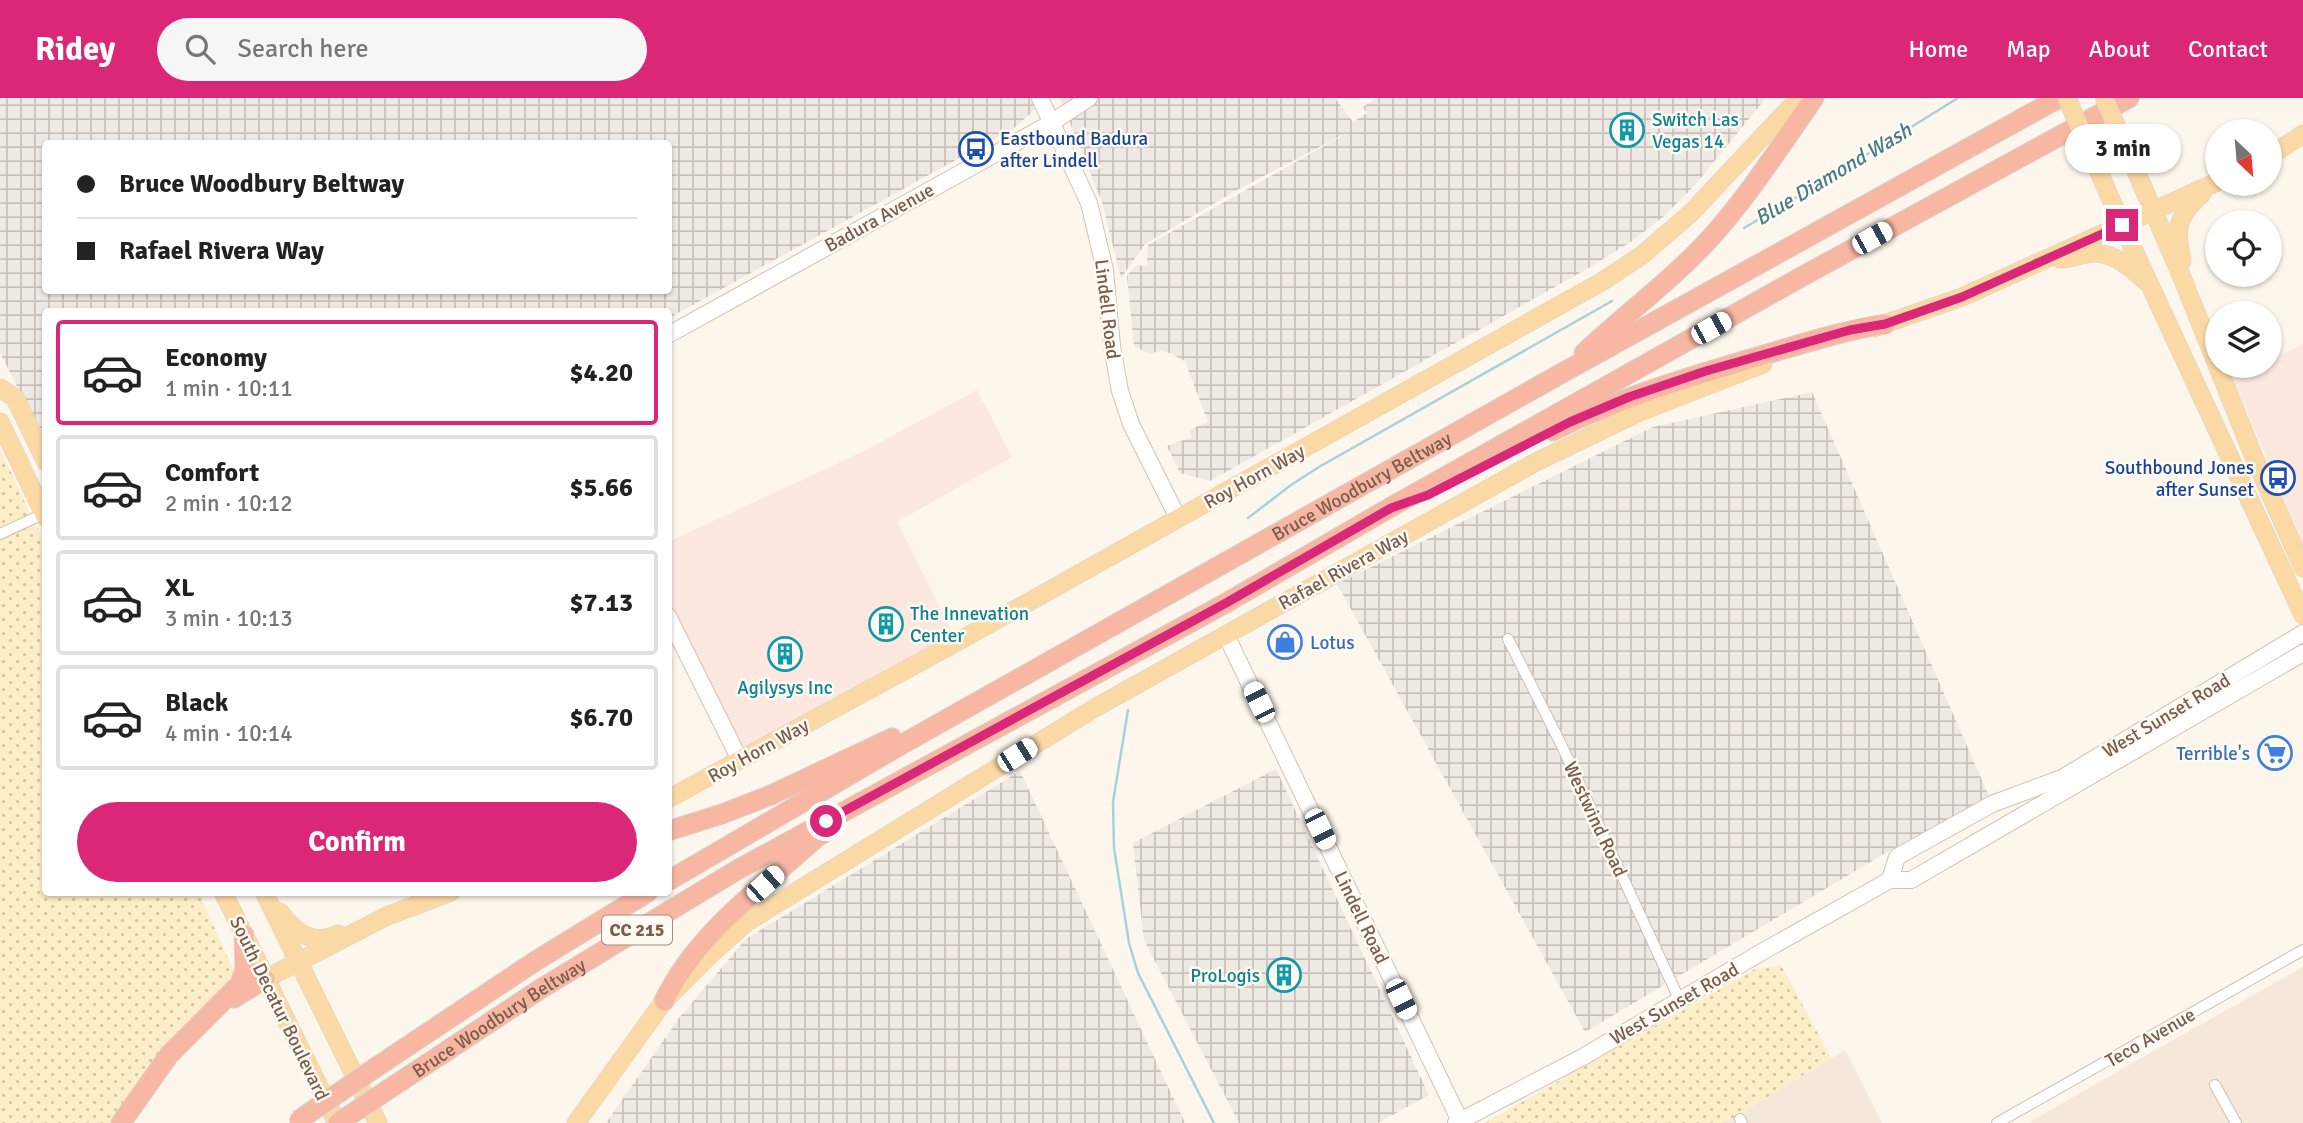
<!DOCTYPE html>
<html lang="en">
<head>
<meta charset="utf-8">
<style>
  body { margin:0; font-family:Signika,sans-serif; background:#f6f6f6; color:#222; height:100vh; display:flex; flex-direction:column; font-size:26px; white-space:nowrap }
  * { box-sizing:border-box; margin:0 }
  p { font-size:23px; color:#767676 }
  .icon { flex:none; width:38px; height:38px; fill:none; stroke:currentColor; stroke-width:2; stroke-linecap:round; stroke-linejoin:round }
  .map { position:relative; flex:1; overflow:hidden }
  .side { position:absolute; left:42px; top:210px; width:630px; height:588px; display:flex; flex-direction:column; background:#fff; border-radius:7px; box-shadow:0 2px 5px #0004 }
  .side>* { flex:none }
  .guide { position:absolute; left:42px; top:42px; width:630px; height:154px; border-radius:7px; box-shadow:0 2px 5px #0004; display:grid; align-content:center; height:154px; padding:0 35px; background:#fff }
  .needle { width:46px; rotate:154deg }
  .buttons { position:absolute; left:2205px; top:21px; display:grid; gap:14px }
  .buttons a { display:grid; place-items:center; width:77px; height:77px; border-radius:50%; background:#fff; box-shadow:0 2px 5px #0004; font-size:35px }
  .end { position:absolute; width:32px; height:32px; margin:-16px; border:9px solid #db2777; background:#fff; box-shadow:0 0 0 4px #fff }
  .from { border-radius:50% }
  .bubble { position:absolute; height:49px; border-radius:24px; background:#fff; box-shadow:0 2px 5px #0004; font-size:23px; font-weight:700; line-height:49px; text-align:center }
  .car { position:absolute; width:21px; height:42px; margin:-21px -10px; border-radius:9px; box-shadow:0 0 5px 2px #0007; background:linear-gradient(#fff 24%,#345 0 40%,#fff 0 76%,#345 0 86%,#fff 0) }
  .guide b { display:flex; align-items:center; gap:24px; height:66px; font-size:26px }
  .guide b+b { border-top:2px solid #e0e0e0 }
  .guide i { width:18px; height:18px; background:#222 }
  ul { padding:12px 0 0; list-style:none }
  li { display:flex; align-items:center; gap:21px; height:105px; margin:0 14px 10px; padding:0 21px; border:4px solid #e0e0e0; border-radius:7px }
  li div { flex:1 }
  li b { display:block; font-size:26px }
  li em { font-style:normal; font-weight:700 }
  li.selected { border-color:#db2777 }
  li>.icon { width:63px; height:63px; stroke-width:1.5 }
  .cta { display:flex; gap:14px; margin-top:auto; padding:14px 35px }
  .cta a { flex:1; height:80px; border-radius:42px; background:#db2777; color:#fff; font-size:28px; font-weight:700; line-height:80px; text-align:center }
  header { display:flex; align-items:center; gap:42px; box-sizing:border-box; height:98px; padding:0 35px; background:#db2777; color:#fff }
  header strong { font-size:33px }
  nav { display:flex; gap:38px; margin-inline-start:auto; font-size:24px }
  .search { width:490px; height:63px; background:#f6f6f6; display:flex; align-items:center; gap:18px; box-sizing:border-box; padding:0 24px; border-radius:38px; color:#767676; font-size:26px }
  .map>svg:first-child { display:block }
  .residential { fill:#f5e8da }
  .commercial { fill:#fde8e0 }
  .industrial { fill:url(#industrial-grid); fill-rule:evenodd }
  .sand { fill:url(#sand-dots) }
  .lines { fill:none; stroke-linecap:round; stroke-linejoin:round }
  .stream { stroke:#a5d3da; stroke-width:2.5 }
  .street-casing { stroke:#d1beb0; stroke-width:12 }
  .secondary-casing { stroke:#d6c0b0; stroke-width:18 }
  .primary-casing { stroke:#dad1cd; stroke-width:19 }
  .highway-casing { stroke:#dad1cd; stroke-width:21 }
  .street { stroke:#fff; stroke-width:10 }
  .secondary { stroke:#fff; stroke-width:16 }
  .primary { stroke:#fbd9a5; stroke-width:18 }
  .highway { stroke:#f7b7a3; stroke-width:19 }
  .primary-bridge-casing { stroke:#dad1cd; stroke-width:19; stroke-linecap:butt }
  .highway-bridge-casing { stroke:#dad1cd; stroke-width:21; stroke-linecap:butt }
  .primary-bridge { stroke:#fbd9a5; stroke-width:18 }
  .highway-bridge { stroke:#f7b7a3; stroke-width:19 }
  .route { stroke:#db2777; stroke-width:9 }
  .labels { text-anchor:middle; stroke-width:5; stroke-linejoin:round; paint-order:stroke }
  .shield { fill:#fffaf3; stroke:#a28b7f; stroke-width:2 }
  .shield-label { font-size:18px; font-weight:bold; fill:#7a5c4d }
  .culture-label { font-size:19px; fill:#0d838f; stroke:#fffaf3; text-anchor:start }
  .transit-label { font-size:19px; fill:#164399; stroke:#fffaf3; text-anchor:start }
  .street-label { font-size:19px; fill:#7a5c4d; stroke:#fffaf3 }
  .shop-label { font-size:19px; fill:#366cbe; stroke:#fffaf3; text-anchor:start }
  .water-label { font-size:21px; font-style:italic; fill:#437c86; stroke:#fffaf3 }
</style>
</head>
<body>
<header>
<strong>Ridey</strong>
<div class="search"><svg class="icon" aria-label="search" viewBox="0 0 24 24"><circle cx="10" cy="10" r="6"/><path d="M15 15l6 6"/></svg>Search here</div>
<nav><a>Home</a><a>Map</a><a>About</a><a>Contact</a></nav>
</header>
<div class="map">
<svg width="2303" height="1025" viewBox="0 0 2303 1025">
  <defs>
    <pattern id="industrial-grid" width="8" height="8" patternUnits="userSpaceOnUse" patternTransform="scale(1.75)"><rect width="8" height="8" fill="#efe9e4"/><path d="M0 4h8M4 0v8" fill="none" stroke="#c7c0bb"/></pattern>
    <pattern id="sand-dots" width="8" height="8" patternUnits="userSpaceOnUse" patternTransform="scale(1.75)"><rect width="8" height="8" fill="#fcefc7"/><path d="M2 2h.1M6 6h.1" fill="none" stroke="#d1c5a4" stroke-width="1.8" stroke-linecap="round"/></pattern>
  </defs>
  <rect width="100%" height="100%" fill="#fdf6ec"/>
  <g class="residential">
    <path d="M2303,869V1025H2028L2134,964Z"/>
    <path d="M1845,952L1882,1025H1725Z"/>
  </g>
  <g class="commercial">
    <path d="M2303,246V446L2233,281L2259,268H2270V262Z"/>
    <path d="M977,292L1012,359L897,424L957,544L740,662L669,502L668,444L862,354Z"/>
  </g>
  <g class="industrial">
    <path d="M0,0H1048L1014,30L669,220L668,214H46L45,342L0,255ZM46,46H668V192H46Z"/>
    <path d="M1060,0H1335L1353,24L1367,15L1363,9L1376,0H1766L1694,88L1663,119L1632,143L1592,168L1210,383L1180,375L1167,348L1192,339L1189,332L1208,324L1185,263L1163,252L1149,256L1134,248L1127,178L1135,168L1147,167L1148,147L1356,30L1237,92L1145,146L1121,180L1102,104Z"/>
    <path d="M1812,294L1989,698L1882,757L1585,934L1337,486L1653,329Z"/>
    <path d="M1276,671L1429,997L1378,1025H1239L1144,842L1133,745Z"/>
    <path d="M1020,673L1185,1025H606L679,920L746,841Z"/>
  </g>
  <g class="sand">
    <path d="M0,351L45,447L46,794L199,795L237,881L113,1025H0Z"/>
    <path d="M1781,867L1831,960L1725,1025H1485L1755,871Z"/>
  </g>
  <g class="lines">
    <g class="stream">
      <path d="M1744,130L1829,80L1958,0"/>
      <path d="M1248,420L1291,387L1319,369L1612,203"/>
      <path d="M1128,612L1113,704L1114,750L1129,845L1138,875L1214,1025"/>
    </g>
    <g class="street-casing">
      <g id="street">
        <path d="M0,436L43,416"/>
        <path d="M1508,541L1561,646L1680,903"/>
        <path d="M2215,987L2236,1025"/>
        <path d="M1740,1021L1742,1025"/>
        <path d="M1997,1025L2303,852"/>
      </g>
    </g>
    <g class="secondary-casing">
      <g id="secondary">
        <path d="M1040,0L1089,105L1105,172L1112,248L1120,293L1131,326L1178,420"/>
        <path d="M668,237L1051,25L1089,0"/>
        <path d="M668,518L740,662"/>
        <path d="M1226,537L1461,1025"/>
        <path d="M1890,782L1897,759L1992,706L2062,680L2303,535"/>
        <path d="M1456,1025L1581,960L1767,851L1890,782H1911L2303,555"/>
      </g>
    </g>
    <g class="primary-casing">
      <g id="primary">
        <path d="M2126,50L2181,177L2251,352L2303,470"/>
        <path d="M2270,58L2303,36"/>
        <path d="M2095,65L2122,127L2303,517"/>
        <path d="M2060,161C2071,161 2083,155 2094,155C2114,155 2132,170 2145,183"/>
        <path d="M2182,163C2176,130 2175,120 2202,96"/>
        <path d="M1873,230L1962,199L2217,84"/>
        <path d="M0,290L15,300L46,364"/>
        <path d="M0,324L46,420"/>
        <path d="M668,701L957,544L1603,183L1642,157L1691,115L1799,0"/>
        <path d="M223,794L337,1025"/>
        <path d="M264,794L378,1025"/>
        <path d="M280,814C295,835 313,848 338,836"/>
        <path d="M265,881L387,818L451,794"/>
        <path d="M576,1025L664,903L714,853L747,824L1093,611L1536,364L1640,314L1763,266"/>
      </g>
    </g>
    <g class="highway-casing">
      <g id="highway">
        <path d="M1584,255C1623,218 1667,186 1704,147C1746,102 1779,50 1814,0"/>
        <path d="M1553,333C1619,299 1690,279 1760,258C1802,246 1842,233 1885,226"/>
        <path d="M668,733L722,716L771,697L892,640"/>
        <path id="s1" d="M668,783L899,648L1562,275L2059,0"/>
        <path d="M234,900L265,881"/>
        <path d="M664,903C696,836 762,789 816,740L827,733"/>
        <path d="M375,970L534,864L648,794"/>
        <path id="s2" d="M389,991L542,890L737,772L1226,505L1391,409L1803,178L2129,0"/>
        <path d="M121,1025L169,957L240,886L245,871L244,837"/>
      </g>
    </g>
    <use href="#street" class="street"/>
    <use href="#secondary" class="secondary"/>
    <use href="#primary" class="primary"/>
    <use href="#highway" class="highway"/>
    <g class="primary-bridge-casing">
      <g id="primary-bridge">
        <path d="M2067,0L2095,65"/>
        <path d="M2104,0L2126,50"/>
      </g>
    </g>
    <g class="highway-bridge-casing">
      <g id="highway-bridge">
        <path d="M299,1022L375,970"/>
        <path d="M338,1025L389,991"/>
      </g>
    </g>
    <use href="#primary-bridge" class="primary-bridge"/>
    <use href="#highway-bridge" class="highway-bridge"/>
  </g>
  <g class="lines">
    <path class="route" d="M826,723L1226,505L1391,410L1428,397L1570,324L1629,299L1706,273L1850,232L1885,226L1962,199L2122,127"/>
  </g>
  <defs>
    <g id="building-ring" transform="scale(1.75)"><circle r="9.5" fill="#fffaf3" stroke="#0f9aa8" stroke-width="1.5"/><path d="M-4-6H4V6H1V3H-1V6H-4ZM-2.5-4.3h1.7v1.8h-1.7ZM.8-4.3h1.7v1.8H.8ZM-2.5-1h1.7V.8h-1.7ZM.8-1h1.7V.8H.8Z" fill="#0f9aa8"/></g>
    <g id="bus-ring" transform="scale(1.75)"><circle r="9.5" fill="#fffaf3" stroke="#1a4fb4" stroke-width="1.5"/><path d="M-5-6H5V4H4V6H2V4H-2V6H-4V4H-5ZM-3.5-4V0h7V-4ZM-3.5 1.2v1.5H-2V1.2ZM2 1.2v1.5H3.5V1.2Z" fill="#1a4fb4"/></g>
    <g id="shop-ring" transform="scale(1.75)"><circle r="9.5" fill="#fffaf3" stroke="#3f7fe0" stroke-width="1.5"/><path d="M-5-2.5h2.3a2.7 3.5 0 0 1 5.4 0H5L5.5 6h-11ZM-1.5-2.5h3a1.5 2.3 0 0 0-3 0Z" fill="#3f7fe0"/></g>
    <g id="supermarket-ring" transform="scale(1.75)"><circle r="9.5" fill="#fffaf3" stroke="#3f7fe0" stroke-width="1.5"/><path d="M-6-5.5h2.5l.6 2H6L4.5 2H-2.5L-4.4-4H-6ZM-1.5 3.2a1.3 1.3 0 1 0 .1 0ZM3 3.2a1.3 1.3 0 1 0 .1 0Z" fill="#3f7fe0"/></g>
  </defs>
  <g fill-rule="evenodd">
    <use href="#building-ring" x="1627" y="32"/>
    <use href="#bus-ring" x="976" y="51"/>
    <use href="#bus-ring" x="2278" y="380"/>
    <use href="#building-ring" x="886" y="526"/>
    <use href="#shop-ring" x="1285" y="544"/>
    <use href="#building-ring" x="785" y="556"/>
    <use href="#supermarket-ring" x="2275" y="655"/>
    <use href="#building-ring" x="1284" y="877"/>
  </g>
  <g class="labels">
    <rect class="shield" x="602" y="817.5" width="70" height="29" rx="5"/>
    <g class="shield-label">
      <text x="637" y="838">CC 215</text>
    </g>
    <g class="culture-label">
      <text x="1652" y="28">Switch Las<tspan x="1652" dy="22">Vegas 14</tspan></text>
      <text x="910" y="522">The Innevation<tspan x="910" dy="22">Center</tspan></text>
      <text x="785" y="596" text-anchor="middle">Agilysys Inc</text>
      <text x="1260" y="884" text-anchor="end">ProLogis</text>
    </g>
    <g class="transit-label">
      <text x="1000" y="47">Eastbound Badura<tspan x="1000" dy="22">after Lindell</tspan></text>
      <text x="2254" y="376" text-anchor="end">Southbound Jones<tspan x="2254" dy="22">after Sunset</tspan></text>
    </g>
    <g class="street-label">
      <text transform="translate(879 119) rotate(-29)" y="7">Badura Avenue</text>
      <text transform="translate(1108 211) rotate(83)" y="7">Lindell Road</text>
      <text transform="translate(1254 378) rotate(-29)" y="7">Roy Horn Way</text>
      <text dy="7" stroke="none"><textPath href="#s1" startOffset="798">Bruce Woodbury Beltway</textPath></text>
      <text transform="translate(1343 471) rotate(-29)" y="7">Rafael Rivera Way</text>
      <text transform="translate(2166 617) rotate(-31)" y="7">West Sunset Road</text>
      <text transform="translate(758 652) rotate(-29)" y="7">Roy Horn Way</text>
      <text transform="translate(1596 721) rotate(65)" y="7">Westwind Road</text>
      <text transform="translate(1362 819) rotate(64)" y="7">Lindell Road</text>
      <text transform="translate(1674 905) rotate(-30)" y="7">West Sunset Road</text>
      <text transform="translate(280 910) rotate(64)" y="7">South Decatur Boulevard</text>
      <text dy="7" stroke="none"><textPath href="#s2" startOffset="131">Bruce Woodbury Beltway</textPath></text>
      <text transform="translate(2150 939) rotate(-30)" y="7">Teco Avenue</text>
    </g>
    <g class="shop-label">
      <text x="1310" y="551">Lotus</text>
      <text x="2250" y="662" text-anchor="end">Terrible's</text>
    </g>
    <g class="water-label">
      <text transform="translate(1833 76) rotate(-31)" y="7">Blue Diamond Wash</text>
    </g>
  </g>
</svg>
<div class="buttons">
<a><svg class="needle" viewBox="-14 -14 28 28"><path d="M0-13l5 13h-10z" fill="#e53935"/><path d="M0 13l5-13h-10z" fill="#767676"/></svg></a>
<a><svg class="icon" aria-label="locate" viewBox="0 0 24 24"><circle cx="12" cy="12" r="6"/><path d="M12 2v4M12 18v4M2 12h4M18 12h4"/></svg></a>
<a><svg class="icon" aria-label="layers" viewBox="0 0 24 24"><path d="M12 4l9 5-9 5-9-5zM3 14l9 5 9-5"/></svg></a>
</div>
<i class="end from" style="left:826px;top:723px"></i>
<i class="end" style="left:2122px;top:127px"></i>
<div class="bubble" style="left:2065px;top:26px;width:116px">3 min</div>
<i class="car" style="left:1872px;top:140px;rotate:61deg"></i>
<i class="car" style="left:1711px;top:230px;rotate:61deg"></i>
<i class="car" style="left:1259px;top:604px;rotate:334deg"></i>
<i class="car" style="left:1017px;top:657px;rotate:58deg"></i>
<i class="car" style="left:1320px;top:731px;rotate:154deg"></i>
<i class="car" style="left:765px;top:786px;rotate:48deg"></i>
<i class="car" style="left:1401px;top:901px;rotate:154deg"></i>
<div class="guide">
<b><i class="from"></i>Bruce Woodbury Beltway</b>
<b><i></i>Rafael Rivera Way</b>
</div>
<section class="side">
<ul>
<li class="selected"><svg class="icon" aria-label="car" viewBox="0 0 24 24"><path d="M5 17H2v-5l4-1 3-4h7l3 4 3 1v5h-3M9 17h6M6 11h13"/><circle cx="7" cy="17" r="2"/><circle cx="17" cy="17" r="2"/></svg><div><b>Economy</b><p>1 min · 10:11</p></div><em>$4.20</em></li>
<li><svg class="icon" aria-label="car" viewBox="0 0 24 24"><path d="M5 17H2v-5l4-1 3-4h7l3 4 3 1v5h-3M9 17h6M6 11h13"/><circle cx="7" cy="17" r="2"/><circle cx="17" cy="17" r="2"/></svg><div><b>Comfort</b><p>2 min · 10:12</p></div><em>$5.66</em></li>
<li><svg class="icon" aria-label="car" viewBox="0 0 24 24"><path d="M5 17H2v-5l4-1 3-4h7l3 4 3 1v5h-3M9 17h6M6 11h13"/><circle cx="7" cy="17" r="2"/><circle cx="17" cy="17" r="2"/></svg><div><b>XL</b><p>3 min · 10:13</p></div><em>$7.13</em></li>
<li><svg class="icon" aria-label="car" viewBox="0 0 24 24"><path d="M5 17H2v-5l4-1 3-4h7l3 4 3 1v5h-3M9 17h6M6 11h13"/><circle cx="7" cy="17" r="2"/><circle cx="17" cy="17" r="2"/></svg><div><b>Black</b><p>4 min · 10:14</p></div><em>$6.70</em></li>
</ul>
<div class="cta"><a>Confirm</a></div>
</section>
</div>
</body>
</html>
